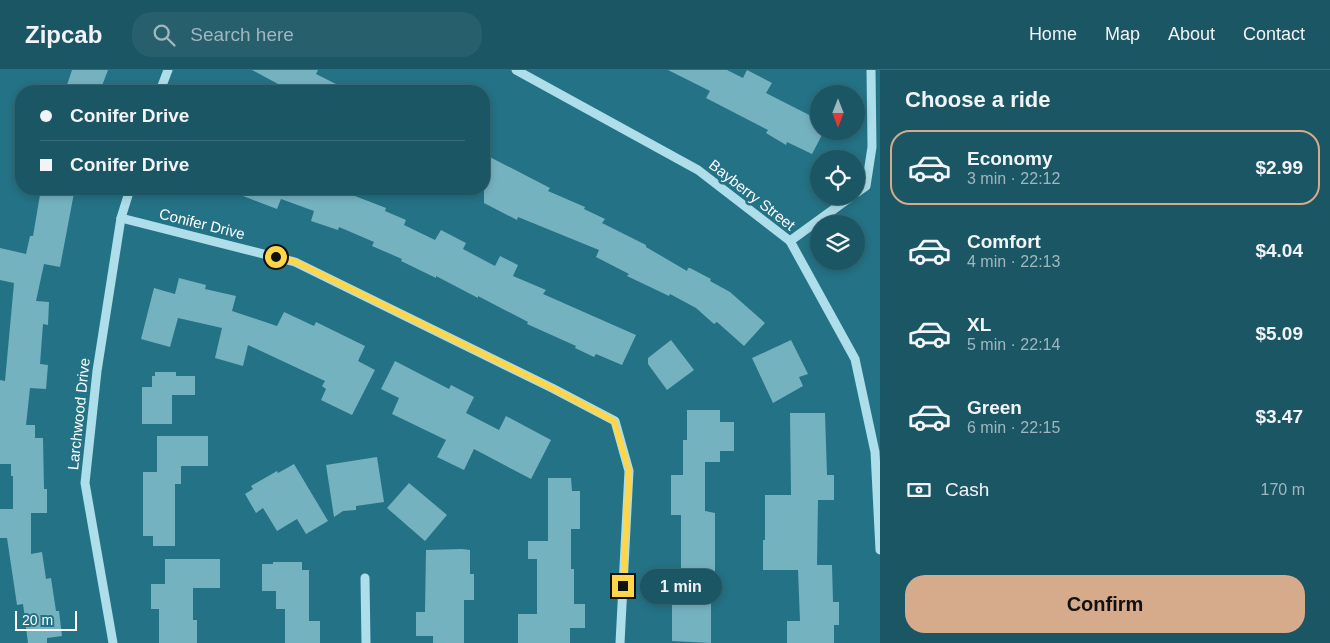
<!DOCTYPE html>
<html lang="en">
<head>
<meta charset="utf-8">
<style>
  body { margin:0; font-family:Helvetica,sans-serif; background:#285f6d; color:#f1f3f6; height:100vh; display:flex; flex-direction:column; font-size:19px; white-space:nowrap }
  * { box-sizing:border-box; margin:0 }
  p { font-size:16px; color:#a0b7bf }
  .icon { flex:none; width:28px; height:28px; fill:none; stroke:currentColor; stroke-width:2; stroke-linecap:round; stroke-linejoin:round }
  .map { position:relative; flex:1; overflow:hidden }
  .details { display:flex; flex-direction:column; background:#1b5664; width:450px }
  .details>* { flex:none }
  .guide { position:absolute; left:15px; top:15px; width:475px; height:110px; border-radius:20px; box-shadow:0 2px 8px #0003,0 0 0 1px #396c78; display:grid; align-content:center; height:110px; padding:0 25px; background:#1b5664 }
  .needle { width:32px; rotate:180deg }
  .controls { position:absolute; left:810px; top:15px; display:grid; gap:10px }
  .controls a { display:grid; place-items:center; width:55px; height:55px; border-radius:50%; background:#1b5664; box-shadow:0 2px 8px #0003,0 0 0 1px #396c78; font-size:25px }
  .scale { position:absolute; left:15px; bottom:12px; width:62px; box-sizing:border-box; padding-left:5px; border:2px solid #fff; border-top:0; font-size:14px; line-height:18px; white-space:nowrap; color:#fff; -webkit-text-stroke:4px #247285; paint-order:stroke }
  .end { position:absolute; width:22px; height:22px; margin:-11px; border:6px solid #ffd54a; background:#111; box-shadow:0 0 0 2px #111 }
  .from { border-radius:50% }
  .bubble { position:absolute; height:35px; border-radius:18px; background:#1b5664; box-shadow:0 2px 8px #0003,0 0 0 1px #396c78; font-size:16px; font-weight:700; line-height:35px; text-align:center }
  .guide b { display:flex; align-items:center; gap:18px; height:48px; font-size:19px }
  .guide b+b { border-top:1px solid #396c78 }
  .guide i { width:12px; height:12px; background:#f1f3f6 }
  ul { padding:0; list-style:none }
  li { display:flex; align-items:center; gap:15px; height:75px; margin:0 10px 8px; padding:0 15px; border:2px solid transparent; border-radius:20px }
  li div { flex:1 }
  li b { display:block; font-size:19px }
  li em { font-style:normal; font-weight:700 }
  li.current { border-color:#d6ab8b }
  li>.icon { width:45px; height:45px; stroke-width:1.5 }
  h2 { padding:0 25px; font-size:22px; line-height:60px }
  .pay { display:flex; align-items:center; gap:12px; height:55px; padding:0 25px; font-size:19px }
  .pay p { margin-inline-start:auto }
  .primary-button { display:flex; gap:10px; margin-top:auto; padding:10px 25px }
  .primary-button a { flex:1; height:58px; border-radius:20px; background:#d6ab8b; color:#111; font-size:20px; font-weight:700; line-height:58px; text-align:center }
  header { display:flex; align-items:center; gap:30px; box-sizing:border-box; height:70px; padding:0 25px; background:#1b5664; border-bottom:1px solid #396c78 }
  header strong { font-size:24px }
  nav { display:flex; gap:28px; margin-inline-start:auto; font-size:18px }
  .search { width:350px; height:45px; background:#285f6d; display:flex; align-items:center; gap:12px; box-sizing:border-box; padding:0 18px; border-radius:20px; color:#a0b7bf; font-size:19px }
  main { display:flex; flex:1; min-height:0 }
  .map>svg:first-child { display:block }
  .building { fill:#75b2c0 }
  .lines { fill:none; stroke-linecap:round; stroke-linejoin:round }
  .minor { stroke:#addee9; stroke-width:9 }
  .route { stroke:#ffd54a; stroke-width:6 }
  .labels { text-anchor:middle; stroke-width:5; stroke-linejoin:round; paint-order:stroke }
  .street-label { font-size:15px; fill:#fff; stroke:#247285 }
</style>
</head>
<body>
<header>
<strong>Zipcab</strong>
<div class="search"><svg class="icon" aria-label="search" viewBox="0 0 24 24"><circle cx="10" cy="10" r="6"/><path d="M15 15l6 6"/></svg>Search here</div>
<nav><a>Home</a><a>Map</a><a>About</a><a>Contact</a></nav>
</header>
<main>
<div class="map">
<svg width="880" height="573" viewBox="0 0 880 573">
  <rect width="100%" height="100%" fill="#247285"/>
  <g class="building">
    <path d="M72,0H108L100,21H65Z"/>
    <path d="M252,0H318L316,4L350,21H291Z"/>
    <path d="M668,0H727L743,8L747,0L772,13L766,23L819,50V61H824L812,84L787,72L786,75L766,63L768,60L706,28L710,21Z"/>
    <path d="M484,84L550,118L548,121L585,137L584,139L605,149L602,153L646,175V177L687,201L688,198H690L711,209L710,211L730,222L765,253L744,276L717,252L714,254L696,238L670,224L669,226L627,206L629,204L596,187L599,180L518,147L517,150L484,133Z"/>
    <path d="M41,119H65L64,121L74,123L60,197L44,194L36,231L49,232L48,255L43,254L40,294L48,295L46,319L30,318L26,355H35V368H43L44,419H47V443H31V484L42,482L46,509L51,508L56,541H59L62,566L47,568V573H28L23,534L17,535L7,468H0V439H13V406H11V394H0V310L5,311L14,213L0,210V178L26,184L30,166H33Z"/>
    <path d="M227,119H337L386,138L385,141L406,150L404,155L435,170L441,160L466,173L463,179L495,196L500,186L518,195L513,206L546,220L543,224L636,265L622,295L596,284L594,287L575,278L576,276L527,254L528,252L478,226V228L436,206V208L401,191L402,189L372,176L374,172L339,157L338,160L311,151L314,141L281,129L277,139L227,120Z"/>
    <path d="M179,208L206,215L205,219L236,226L232,241L277,256L284,242L314,256L316,252L365,276L358,291L375,300L352,345L321,330L326,319L322,316L325,311L248,275L243,296L215,288L222,258L178,248L170,277L141,269L154,218L175,224Z"/>
    <path d="M671,270L694,300L667,320L648,294V288Z"/>
    <path d="M791,270L808,304L799,307L803,316L773,333L752,288Z"/>
    <path d="M395,291L449,319L451,315L474,327L466,343L499,360L506,346L551,370L531,409L474,379L464,400L437,387L446,370L392,344L399,328L381,319Z"/>
    <path d="M155,302H176V306H195V325H172V354H142V317H152V306H155Z"/>
    <path d="M687,340H720V352H734V381H720V392H705V441L715,443V520H711V573L672,571V531H677V498H681V445H671V405H683V370H687Z"/>
    <path d="M790,343H825L827,405H834V430H818L817,495H832L833,532H839V555H834V573H787V551H800L798,500H763V470H765V425H791Z"/>
    <path d="M157,366H208V396H181V414H175V476H153V466H143V402H157Z"/>
    <path d="M377,387L384,432L356,436V440L343,441L334,447L326,395Z"/>
    <path d="M294,394L328,451L306,464L297,449L277,461L263,438L256,443L245,424L253,419L251,416L277,401L278,403Z"/>
    <path d="M548,408H571L572,421H580V459H571V499H574V534H585V558H570V573H518V544H537V489H528V471H548Z"/>
    <path d="M409,413L447,445L425,471L387,438Z"/>
    <path d="M462,479L470,480V504H474V530H464V573H433V566H416V542H425L426,480Z"/>
    <path d="M165,489H220V518H193V550H197V573H159V539H151V514H165Z"/>
    <path d="M273,492H302V500H309V551H320V573H285V539H276V521H262V494H273Z"/>
  </g>
  <g class="lines">
    <g class="minor">
      <path d="M516,0L698,100L790,171L855,289L875,382L880,480"/>
      <path d="M160,21L168,0"/>
      <path d="M856,123L866,116L872,77L871,0"/>
      <path d="M121,148L295,192L552,318L615,351L629,401L620,573"/>
      <path d="M790,171L852,126"/>
      <path d="M365,508L366,573"/>
      <path d="M113,573L85,413L97,301L121,148L130,119"/>
    </g>
  </g>
  <g class="lines">
    <path class="route" d="M276,187L296,192L552,318L614,351L629,401L623,516"/>
  </g>
  <g class="labels">
    <g class="street-label">
      <text transform="translate(752 125) rotate(38)" y="5">Bayberry Street</text>
      <text transform="translate(202 154) rotate(14)" y="5">Conifer Drive</text>
      <text transform="translate(79 344) rotate(-84)" y="5">Larchwood Drive</text>
    </g>
  </g>
</svg>
<div class="controls">
<a><svg class="needle" viewBox="-14 -14 28 28"><path d="M0-13l5 13h-10z" fill="#e53935"/><path d="M0 13l5-13h-10z" fill="#a0b7bf"/></svg></a>
<a><svg class="icon" aria-label="locate" viewBox="0 0 24 24"><circle cx="12" cy="12" r="6"/><path d="M12 2v4M12 18v4M2 12h4M18 12h4"/></svg></a>
<a><svg class="icon" aria-label="layers" viewBox="0 0 24 24"><path d="M12 4l9 5-9 5-9-5zM3 14l9 5 9-5"/></svg></a>
</div>
<div class="scale">20 m</div>
<i class="end from" style="left:276px;top:187px"></i>
<i class="end" style="left:623px;top:516px"></i>
<div class="bubble" style="left:640px;top:499px;width:82px">1 min</div>
<div class="guide">
<b><i class="from"></i>Conifer Drive</b>
<b><i></i>Conifer Drive</b>
</div>
</div>
<section class="details">
<h2>Choose a ride</h2>
<ul>
<li class="current"><svg class="icon" aria-label="car" viewBox="0 0 24 24"><path d="M5 17H2v-5l4-1 3-4h7l3 4 3 1v5h-3M9 17h6M6 11h13"/><circle cx="7" cy="17" r="2"/><circle cx="17" cy="17" r="2"/></svg><div><b>Economy</b><p>3 min · 22:12</p></div><em>$2.99</em></li>
<li><svg class="icon" aria-label="car" viewBox="0 0 24 24"><path d="M5 17H2v-5l4-1 3-4h7l3 4 3 1v5h-3M9 17h6M6 11h13"/><circle cx="7" cy="17" r="2"/><circle cx="17" cy="17" r="2"/></svg><div><b>Comfort</b><p>4 min · 22:13</p></div><em>$4.04</em></li>
<li><svg class="icon" aria-label="car" viewBox="0 0 24 24"><path d="M5 17H2v-5l4-1 3-4h7l3 4 3 1v5h-3M9 17h6M6 11h13"/><circle cx="7" cy="17" r="2"/><circle cx="17" cy="17" r="2"/></svg><div><b>XL</b><p>5 min · 22:14</p></div><em>$5.09</em></li>
<li><svg class="icon" aria-label="car" viewBox="0 0 24 24"><path d="M5 17H2v-5l4-1 3-4h7l3 4 3 1v5h-3M9 17h6M6 11h13"/><circle cx="7" cy="17" r="2"/><circle cx="17" cy="17" r="2"/></svg><div><b>Green</b><p>6 min · 22:15</p></div><em>$3.47</em></li>
</ul>
<div class="pay"><svg class="icon" aria-label="cash" viewBox="0 0 24 24"><path d="M3 7h18v10H3z"/><circle cx="12" cy="12" r="2"/></svg>Cash<p>170 m</p></div>
<div class="primary-button"><a>Confirm</a></div>
</section>
</main>
</body>
</html>
